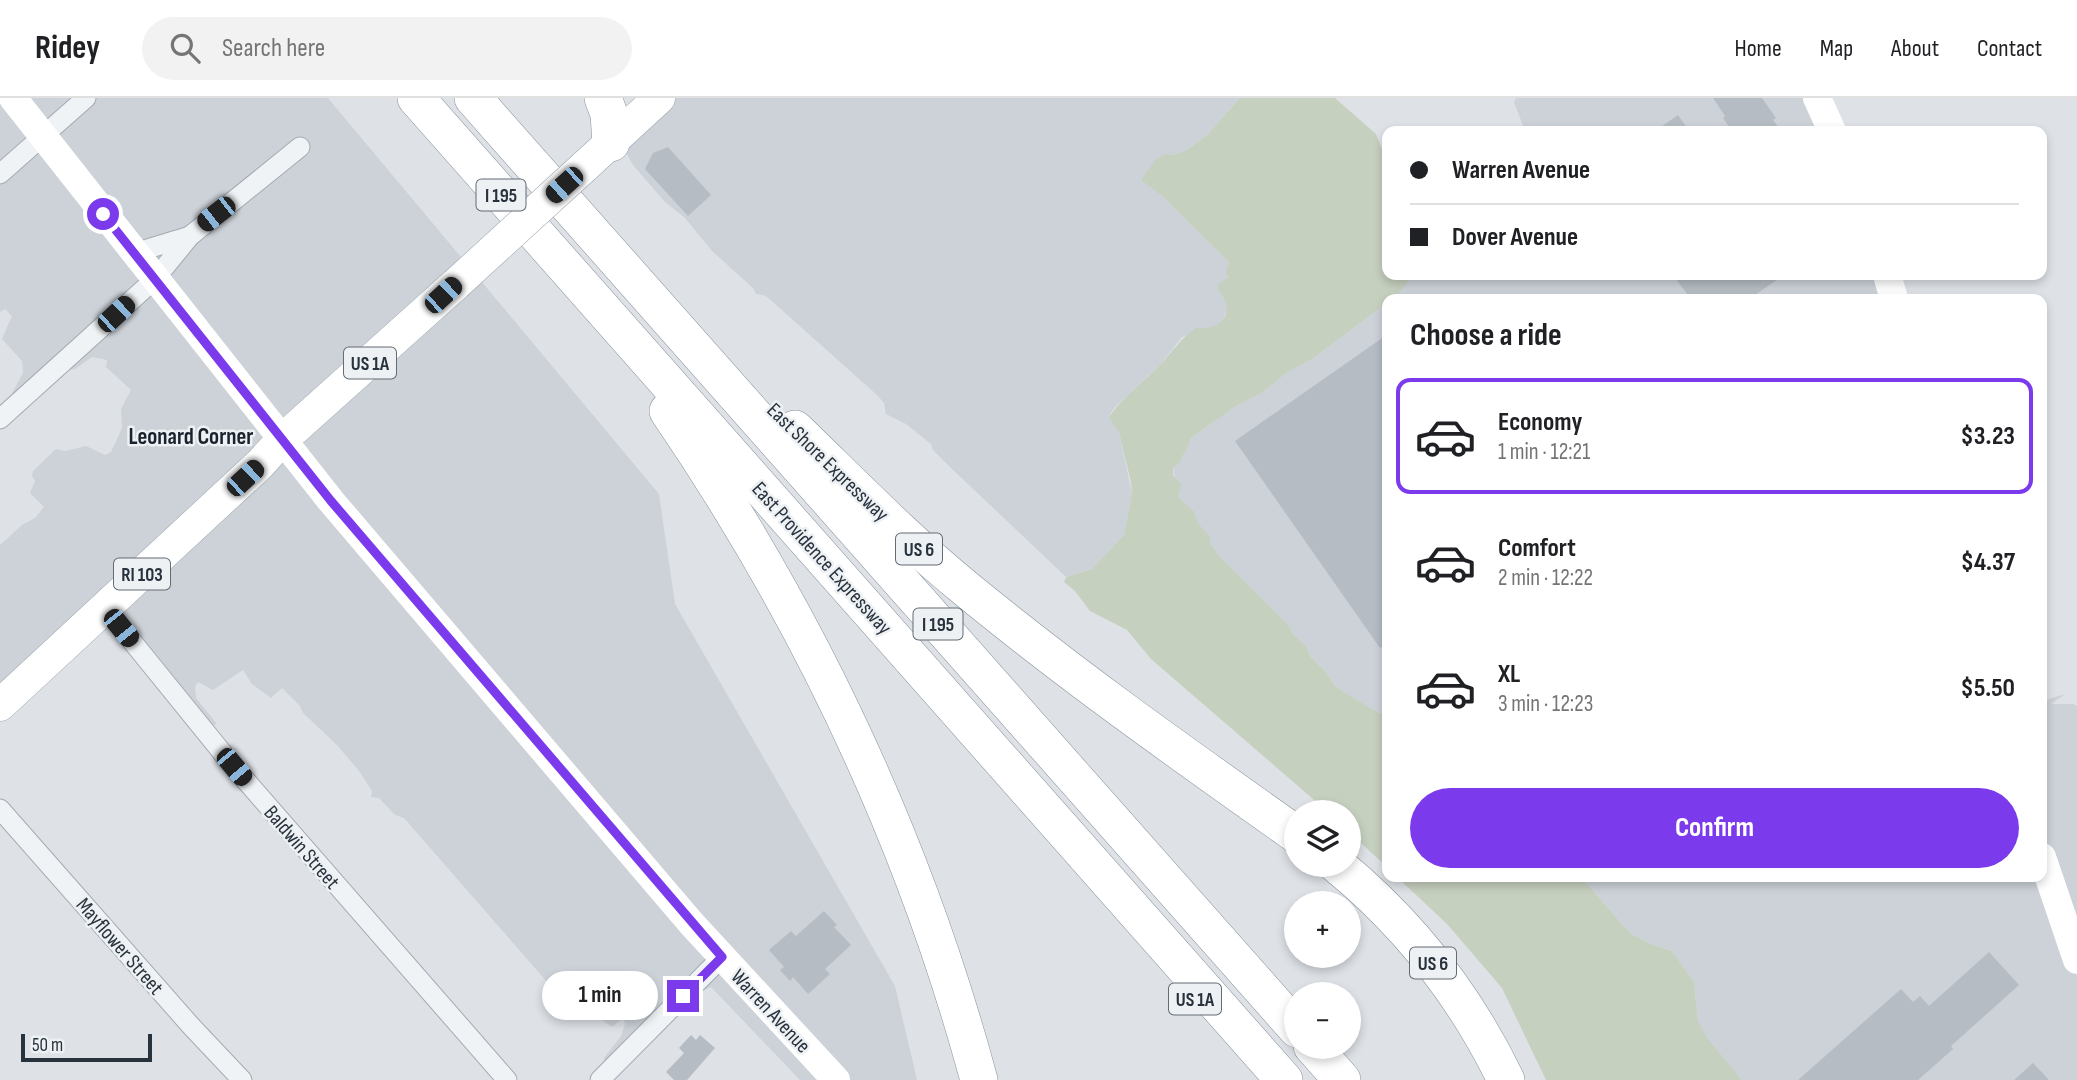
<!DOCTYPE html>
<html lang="en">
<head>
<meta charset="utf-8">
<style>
  body { margin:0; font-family:"Sofia Sans Condensed",sans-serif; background:#f2f2f2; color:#202124; height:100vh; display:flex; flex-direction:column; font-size:26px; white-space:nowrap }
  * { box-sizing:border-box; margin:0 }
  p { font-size:23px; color:#757577 }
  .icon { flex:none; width:38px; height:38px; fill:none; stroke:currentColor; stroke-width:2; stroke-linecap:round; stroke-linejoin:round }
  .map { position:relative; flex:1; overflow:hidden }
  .panel { position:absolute; left:1382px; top:196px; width:665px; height:588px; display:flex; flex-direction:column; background:#fff; border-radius:14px; box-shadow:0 4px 10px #0003 }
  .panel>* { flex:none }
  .hud { position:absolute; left:1382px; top:28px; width:665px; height:154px; border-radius:14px; box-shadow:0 4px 10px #0003; display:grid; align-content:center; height:154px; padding:0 28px; background:#fff }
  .tools { position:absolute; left:1284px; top:702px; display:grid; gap:14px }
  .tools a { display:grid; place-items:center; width:77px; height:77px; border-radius:50%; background:#fff; box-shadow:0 4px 10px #0003; font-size:35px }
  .scale { position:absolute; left:21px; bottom:18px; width:131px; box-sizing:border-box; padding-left:7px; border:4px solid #28323d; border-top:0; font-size:19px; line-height:24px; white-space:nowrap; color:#28323d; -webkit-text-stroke:5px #edf1f4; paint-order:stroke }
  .end { position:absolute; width:32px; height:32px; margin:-16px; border:9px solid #7c3aed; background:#fff; box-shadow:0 0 0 4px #fff }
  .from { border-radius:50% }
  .bubble { position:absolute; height:49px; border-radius:24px; background:#fff; box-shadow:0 4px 10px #0003; font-size:23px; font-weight:700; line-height:49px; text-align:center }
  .car { position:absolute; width:21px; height:42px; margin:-21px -10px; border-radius:9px; box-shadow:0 0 5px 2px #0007; background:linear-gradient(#222 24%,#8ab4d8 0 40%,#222 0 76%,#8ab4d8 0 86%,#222 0) }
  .hud b { display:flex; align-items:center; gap:24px; height:66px; font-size:26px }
  .hud b+b { border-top:2px solid #e0e0e0 }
  .hud i { width:18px; height:18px; background:#202124 }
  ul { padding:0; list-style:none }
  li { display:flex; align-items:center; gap:21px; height:116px; margin:0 14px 10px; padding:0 14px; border:4px solid transparent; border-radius:14px }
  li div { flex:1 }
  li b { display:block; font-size:26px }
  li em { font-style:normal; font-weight:700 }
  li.active { border-color:#7c3aed }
  li>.icon { width:63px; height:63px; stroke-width:1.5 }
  h2 { padding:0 28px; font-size:32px; line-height:84px }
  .cta { display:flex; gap:14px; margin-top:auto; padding:14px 28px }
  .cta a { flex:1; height:80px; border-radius:42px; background:#7c3aed; color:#fff; font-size:28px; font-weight:700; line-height:80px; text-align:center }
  header { display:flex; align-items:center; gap:42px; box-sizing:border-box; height:98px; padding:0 35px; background:#fff; border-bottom:2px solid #e0e0e0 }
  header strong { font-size:33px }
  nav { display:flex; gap:38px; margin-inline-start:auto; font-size:24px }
  .search { width:490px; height:63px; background:#f2f2f2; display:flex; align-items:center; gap:18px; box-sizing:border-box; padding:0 24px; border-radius:38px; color:#757577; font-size:26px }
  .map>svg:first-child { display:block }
  .built { fill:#ccd2d8 }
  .green { fill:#c6d0bf }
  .building { fill:#b5bcc3 }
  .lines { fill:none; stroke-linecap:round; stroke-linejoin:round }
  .street-casing { stroke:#a4aab1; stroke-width:21 }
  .primary-casing { stroke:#9ea8b2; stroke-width:33 }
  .highway-casing { stroke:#86929c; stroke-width:38 }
  .street { stroke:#f0f3f5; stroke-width:19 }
  .secondary { stroke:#fff; stroke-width:28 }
  .primary { stroke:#fff; stroke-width:32 }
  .highway { stroke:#fff; stroke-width:37 }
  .primary-bridge-casing { stroke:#9ea8b2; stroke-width:33; stroke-linecap:butt }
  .primary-bridge { stroke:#fff; stroke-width:32 }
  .route { stroke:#7c3aed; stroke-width:9 }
  .labels { text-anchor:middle; stroke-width:5; stroke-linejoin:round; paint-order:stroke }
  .shield { fill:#edf1f4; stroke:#636b74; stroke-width:2 }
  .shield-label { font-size:19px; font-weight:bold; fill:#28323d }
  .street-label { font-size:21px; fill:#28323d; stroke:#edf1f4 }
  .neighbourhood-label { font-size:23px; font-weight:bold; fill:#1a232d; stroke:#edf1f4 }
</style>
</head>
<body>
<header>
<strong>Ridey</strong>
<div class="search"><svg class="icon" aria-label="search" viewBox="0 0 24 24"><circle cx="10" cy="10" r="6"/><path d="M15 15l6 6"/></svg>Search here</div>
<nav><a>Home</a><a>Map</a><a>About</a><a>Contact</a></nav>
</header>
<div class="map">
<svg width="2077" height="982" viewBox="0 0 2077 982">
  <rect width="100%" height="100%" fill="#dee2e7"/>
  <g class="built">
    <path d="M0,0H328L659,396L675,506L895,888L917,982H800L711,889L684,900L614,967L604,963V960L621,938L625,926L623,920L612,929L586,911L582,897H564L552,904L544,903L548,885L404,720L395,717L379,700L371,699L372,693L359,673L336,646L303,615L300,608L282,590L271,600L252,586L243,572L213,592L198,584L195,589L196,600L217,626L202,630L101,517L0,607V447L22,427L35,420L44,409L30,395L35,383L32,378L33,373L56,351L65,353L86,348L105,357L111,354L122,330L121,311L131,292L106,269L107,262L92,259L75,271L70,272L68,262L22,300L12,295L23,275L22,263L2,241L12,218L5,211L0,214Z"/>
    <path d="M661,0H1240L1206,38L1185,53L1173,57L1165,56L1141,82L1163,99L1229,164L1225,199L1227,210L1223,223L1218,228L1182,239L1160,267L1115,309L1109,318L1119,335L1132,395L1124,437L1092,471L1066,479L951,370L933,352L931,346L906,326L886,316L884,305L877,297L766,198L756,196L753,190L712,153L685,120L665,104L633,67L618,40Z"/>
    <path d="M1516,0H1820L1830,33H1525L1514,4Z"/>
    <path d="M1422,177H1886L1896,201H1392L1410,181Z"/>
    <path d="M1388,204V612L1379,615L1336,589L1324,572L1310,558L1306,548L1292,535L1290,529L1219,458L1210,445L1209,437L1198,425L1194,413L1178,399L1173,369L1190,341L1236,308L1260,296L1288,274L1312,261Z"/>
    <path d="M2065,596L2051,606H2073L2077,608V982H1742L1706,940L1698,924L1694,884L1672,853L1651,846L1630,835L1581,779H2042V603Z"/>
  </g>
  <g class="green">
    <path d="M1240,0H1335L1376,36L1388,67V177H1422L1410,181L1397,197L1388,201V204L1312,261L1288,274L1260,296L1236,308L1190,341C1188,353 1181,356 1180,365L1173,369V377L1181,386L1178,399L1194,413L1198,425L1210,438V445L1219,458L1290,529L1292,535L1306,548L1310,558L1324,572L1336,589L1379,615L1388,612V770L1349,734V714H1328L1151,561L1127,532L1090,513L1075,493L1064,484L1066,479L1092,471L1124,437L1132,395L1131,384L1119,335L1109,319C1123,298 1144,284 1161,266C1173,253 1181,240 1196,230C1224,233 1236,213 1218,191L1219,185L1228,180L1226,174L1229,164L1163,99L1141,82L1156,61L1165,56L1173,57L1185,53L1206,38Z"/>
    <path d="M1397,779H1581L1630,835L1651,846L1672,853L1694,884L1698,923L1707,940L1742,982H1546L1502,890L1447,826Z"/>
  </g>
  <g class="building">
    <path d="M1713,0H1762L1776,20L1773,22L1781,33H1732L1723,20L1725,18Z"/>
    <path d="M1678,17L1689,33H1655Z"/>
    <path d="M668,49L711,97L688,118L645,71L653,55Z"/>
    <path d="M1673,177H1784L1749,201H1691Z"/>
    <path d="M1388,236V544L1380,550L1235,343Z"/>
    <path d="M824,813L837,827L834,829L851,847L825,871L830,876L808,896L793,879L790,883L780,872L784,869L769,852L791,833L796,838Z"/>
    <path d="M1989,854L2019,887L1951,948L1953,951L1918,982H1798L1901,891L1913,904L1920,898L1929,908Z"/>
    <path d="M691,937L696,942L700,937L715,950L687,982H674L666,974L684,955L679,950Z"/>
    <path d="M2033,965L2049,982H2014Z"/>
  </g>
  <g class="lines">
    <g class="street-casing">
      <g id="street">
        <path d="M0,76L86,0"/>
        <path d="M190,138L300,49"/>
        <path d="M0,321L155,181L190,138L134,155"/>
        <path d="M105,510L234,669L507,982"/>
        <path d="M0,711L191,928L242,982"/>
        <path d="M600,982L722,859"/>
      </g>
    </g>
    <g class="primary-casing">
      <g id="primary">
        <path d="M584,69L659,0"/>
        <path d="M0,607L260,366L282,342L456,186"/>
      </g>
    </g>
    <g class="highway-casing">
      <g id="highway">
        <path d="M416,0L1284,982"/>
        <path d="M473,0L1297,931"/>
        <path d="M603,0L609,16L611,45"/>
        <path d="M668,313C808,518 914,742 979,982"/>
        <path d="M795,331C851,385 905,441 965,490C1072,578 1184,657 1297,737"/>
        <path d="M1336,766C1408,825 1466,899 1506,982"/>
        <path d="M1312,948L1342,982"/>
      </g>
    </g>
    <use href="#street" class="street"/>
    <g class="secondary">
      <path d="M13,0L331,403L691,825L836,982"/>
      <path d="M1817,0L1832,33"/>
      <path d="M1887,177L1894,201"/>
      <path d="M2042,759L2077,862"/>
    </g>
    <use href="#primary" class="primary"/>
    <use href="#highway" class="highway"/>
    <g class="primary-bridge-casing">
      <path id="primary-bridge" d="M456,186L584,69"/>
    </g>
    <use href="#primary-bridge" class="primary-bridge"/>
  </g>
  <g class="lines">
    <path class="route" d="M103,116L331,403L722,859L683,898"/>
  </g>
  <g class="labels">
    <g class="shield">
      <rect x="476.5" y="81.5" width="49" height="31" rx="5"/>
      <rect x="344" y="249.5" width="52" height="31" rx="5"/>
      <rect x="896" y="435.5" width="46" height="31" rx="5"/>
      <rect x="114" y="460.5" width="56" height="31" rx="5"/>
      <rect x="913.5" y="510.5" width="49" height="31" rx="5"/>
      <rect x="1410" y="849.5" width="46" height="31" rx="5"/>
      <rect x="1169" y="885.5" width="52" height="31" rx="5"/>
    </g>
    <g class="shield-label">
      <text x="501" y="104">I 195</text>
      <text x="370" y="272">US 1A</text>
      <text x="919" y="458">US 6</text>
      <text x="142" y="483">RI 103</text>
      <text x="938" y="533">I 195</text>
      <text x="1433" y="872">US 6</text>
      <text x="1195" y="908">US 1A</text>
    </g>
    <g class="street-label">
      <text transform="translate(828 364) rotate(44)" y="7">East Shore Expressway</text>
      <text transform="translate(822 460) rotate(48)" y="7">East Providence Expressway</text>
      <text transform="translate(302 749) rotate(49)" y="7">Baldwin Street</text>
      <text transform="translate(120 848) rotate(49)" y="7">Mayflower Street</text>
      <text transform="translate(771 913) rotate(47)" y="7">Warren Avenue</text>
    </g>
    <g class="neighbourhood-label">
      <text x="191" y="346">Leonard Corner</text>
    </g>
  </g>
</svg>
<div class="tools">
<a><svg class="icon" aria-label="layers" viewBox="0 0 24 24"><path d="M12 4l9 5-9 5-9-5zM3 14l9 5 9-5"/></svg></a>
<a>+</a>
<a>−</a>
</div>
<div class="scale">50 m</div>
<i class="end from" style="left:103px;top:116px"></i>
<i class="end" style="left:683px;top:898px"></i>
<div class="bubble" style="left:542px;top:873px;width:116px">1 min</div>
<i class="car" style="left:564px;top:87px;rotate:228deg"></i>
<i class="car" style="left:216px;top:116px;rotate:232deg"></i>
<i class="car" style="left:443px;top:197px;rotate:47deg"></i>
<i class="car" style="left:116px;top:216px;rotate:47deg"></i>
<i class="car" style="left:245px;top:380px;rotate:47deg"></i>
<i class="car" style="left:121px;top:530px;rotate:141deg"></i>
<i class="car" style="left:234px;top:669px;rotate:140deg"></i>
<div class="hud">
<b><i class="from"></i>Warren Avenue</b>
<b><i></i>Dover Avenue</b>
</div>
<section class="panel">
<h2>Choose a ride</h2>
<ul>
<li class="active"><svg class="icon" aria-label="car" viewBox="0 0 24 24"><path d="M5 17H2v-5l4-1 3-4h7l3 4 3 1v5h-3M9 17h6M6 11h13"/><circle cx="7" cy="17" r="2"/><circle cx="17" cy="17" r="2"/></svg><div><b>Economy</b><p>1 min · 12:21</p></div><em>$3.23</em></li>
<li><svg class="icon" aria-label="car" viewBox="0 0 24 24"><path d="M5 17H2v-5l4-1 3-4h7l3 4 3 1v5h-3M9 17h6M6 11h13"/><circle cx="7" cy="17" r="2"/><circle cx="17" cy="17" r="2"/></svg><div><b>Comfort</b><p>2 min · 12:22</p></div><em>$4.37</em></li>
<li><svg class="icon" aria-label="car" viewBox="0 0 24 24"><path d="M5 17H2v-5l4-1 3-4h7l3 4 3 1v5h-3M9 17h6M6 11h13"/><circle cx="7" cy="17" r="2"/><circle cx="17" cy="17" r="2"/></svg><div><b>XL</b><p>3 min · 12:23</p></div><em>$5.50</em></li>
</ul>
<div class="cta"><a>Confirm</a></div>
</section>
</div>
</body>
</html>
